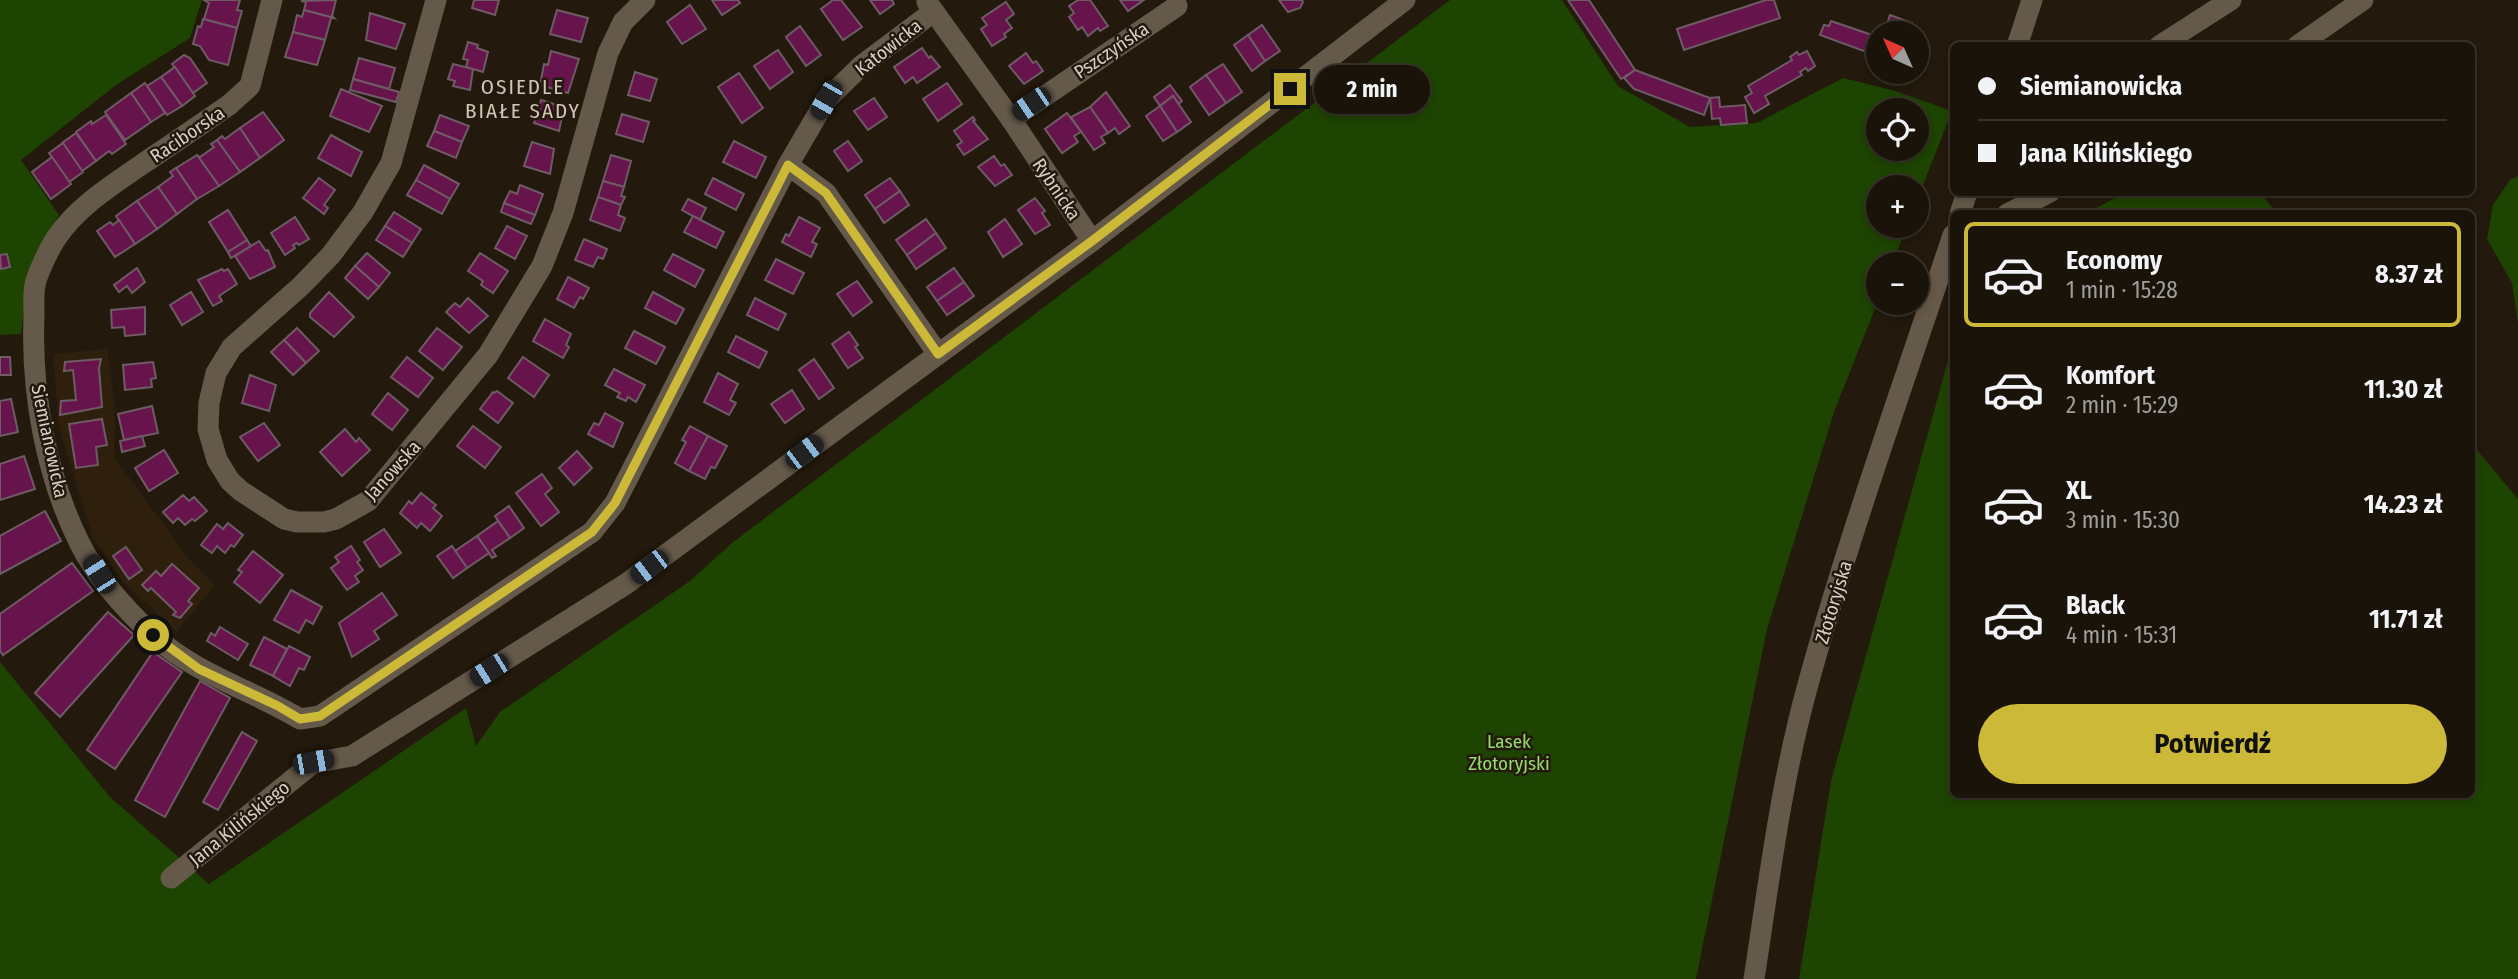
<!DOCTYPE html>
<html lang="pl">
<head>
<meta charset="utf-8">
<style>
  body { margin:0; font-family:"Fira Sans Condensed",sans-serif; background:#272017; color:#f1f3f6; height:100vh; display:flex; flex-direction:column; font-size:26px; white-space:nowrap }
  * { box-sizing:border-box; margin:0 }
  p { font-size:23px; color:#9f9e9c }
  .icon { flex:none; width:38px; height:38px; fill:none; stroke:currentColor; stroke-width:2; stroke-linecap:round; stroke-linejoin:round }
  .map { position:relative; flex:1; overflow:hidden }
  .details { position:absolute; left:1950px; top:210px; width:525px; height:588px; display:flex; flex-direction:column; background:#1a1309; border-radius:10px; box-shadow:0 4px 10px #0003,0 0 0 2px #38322a }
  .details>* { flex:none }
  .guide { position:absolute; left:1950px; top:42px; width:525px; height:154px; border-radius:10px; box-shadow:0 4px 10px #0003,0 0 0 2px #38322a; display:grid; align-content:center; height:154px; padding:0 28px; background:#1a1309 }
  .needle { width:46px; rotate:315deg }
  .controls { position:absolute; left:1866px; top:21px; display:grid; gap:14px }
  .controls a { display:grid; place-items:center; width:63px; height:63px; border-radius:50%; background:#1a1309; box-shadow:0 4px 10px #0003,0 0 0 2px #38322a; font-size:35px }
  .end { position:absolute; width:32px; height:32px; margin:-16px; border:9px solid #ccb938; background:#111; box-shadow:0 0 0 4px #111 }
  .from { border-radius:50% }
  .bubble { position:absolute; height:49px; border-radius:24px; background:#1a1309; box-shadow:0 4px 10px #0003,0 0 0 2px #38322a; font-size:23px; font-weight:700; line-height:49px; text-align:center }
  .car { position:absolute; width:21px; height:42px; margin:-21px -10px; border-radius:9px; box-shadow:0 0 5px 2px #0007; background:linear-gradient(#222 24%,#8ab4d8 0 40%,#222 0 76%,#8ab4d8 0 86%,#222 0) }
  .guide b { display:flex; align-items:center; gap:24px; height:66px; font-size:26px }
  .guide b+b { border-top:2px solid #38322a }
  .guide i { width:18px; height:18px; background:#f1f3f6 }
  ul { padding:12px 0 0; list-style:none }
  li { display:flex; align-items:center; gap:21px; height:105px; margin:0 14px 10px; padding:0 14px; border:4px solid transparent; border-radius:10px }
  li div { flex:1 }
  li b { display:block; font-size:26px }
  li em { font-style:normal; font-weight:700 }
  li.on { border-color:#ccb938 }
  li>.icon { width:63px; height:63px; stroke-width:1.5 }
  .cta { display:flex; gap:14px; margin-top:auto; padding:14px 28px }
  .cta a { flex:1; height:80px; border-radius:42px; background:#ccb938; color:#111; font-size:28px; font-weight:700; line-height:80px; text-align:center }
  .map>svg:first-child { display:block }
  .built { fill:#2e200d }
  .green { fill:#1e4401; fill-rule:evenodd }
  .building { fill:#66144b; stroke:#6e5b65; stroke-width:2 }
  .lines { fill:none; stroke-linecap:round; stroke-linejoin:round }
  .minor { stroke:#65594a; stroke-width:21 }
  .tertiary { stroke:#65594a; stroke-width:21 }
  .route { stroke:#ccb938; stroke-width:9 }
  .labels { text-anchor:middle; stroke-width:5; stroke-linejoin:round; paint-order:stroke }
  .street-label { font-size:19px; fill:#d7d0c7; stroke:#23190c }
  .park-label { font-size:19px; fill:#94db6f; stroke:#23190c }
  .neighbourhood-label { font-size:21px; letter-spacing:2px; fill:#d4c6b5; stroke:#23190c }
</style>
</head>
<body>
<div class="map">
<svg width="2518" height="979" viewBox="0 0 2518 979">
  <rect width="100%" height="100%" fill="#23190c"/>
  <path class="built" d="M107,349L115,404L114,457L191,562L215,585L176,632L122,580L93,538L59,427L53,354Z"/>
  <g class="green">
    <path d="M0,0H202L190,38L116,85L21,160L59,215L29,270L21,334L0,335Z"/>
    <path d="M1450,0H1562L1618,86L1690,127L1757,123L1843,78L1895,91L1952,111L1916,203V187H1878V226H1907L1892,264H1878V301L1834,412L1767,629L1696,979H0V662L110,797L209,884L466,708L476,746L500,712L690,581L732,543ZM1878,110H1916V149H1878Z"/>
    <path d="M2518,176V323L2512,283L2487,239L2493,205L2510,180Z"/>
    <path d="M2126,192L2260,193L2277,213H2087Z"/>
    <path d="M1953,343V794H2471V443L2518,499V979H1799L1831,781Z"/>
  </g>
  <g class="building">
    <path d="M204,0H240L237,10L242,11L237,28L204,19L209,3Z"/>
    <path d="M336,0L332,16L334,18L304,10L306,2L301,1Z"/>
    <path d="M474,0H499L495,15L472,8Z"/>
    <path d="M712,0H738L740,3L722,15Z"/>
    <path d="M833,0H841L862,27L843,40L821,9Z"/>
    <path d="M870,0H892L894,4L880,14Z"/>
    <path d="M1078,0H1090L1108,26L1100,31L1098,28L1088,36L1082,27L1078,30L1069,17L1074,13L1069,6Z"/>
    <path d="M1120,0H1144L1128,11Z"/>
    <path d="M1279,0H1302L1303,2L1300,8L1288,12Z"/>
    <path d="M1568,0H1589L1635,70L1621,79Z"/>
    <path d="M1766,0H1774L1780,18L1684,50L1677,29Z"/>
    <path d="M1006,2L1014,14L1006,20L1012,28L1004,34L1006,37L992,46L981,29L987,25L982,18Z"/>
    <path d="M690,5L706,29L682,44L667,22Z"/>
    <path d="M304,10L334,18H331L325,40L293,32L297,15L302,17Z"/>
    <path d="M557,10L588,18L581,42L550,34Z"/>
    <path d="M370,13L405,24L396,49L366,40Z"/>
    <path d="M1890,15L1912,23L1908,33H1910H1884Z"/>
    <path d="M203,19L237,28L228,65L209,60L200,46L193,44L198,26L201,27Z"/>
    <path d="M1831,21L1872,35L1869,45L1874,47L1872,54L1820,35L1824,25L1829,26Z"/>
    <path d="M1262,25L1280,51L1265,61L1248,35Z"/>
    <path d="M800,26L821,55L806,66L786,37Z"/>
    <path d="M293,32L325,40L317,65L285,57Z"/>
    <path d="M1248,35L1265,61L1252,71L1234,45Z"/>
    <path d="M468,42L478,45L477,48L488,52L483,72L466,67L468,60L463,59Z"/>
    <path d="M922,48L929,58L931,56L940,67L917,83L913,77L905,83L894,67Z"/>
    <path d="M778,50L793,72L770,89L754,66Z"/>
    <path d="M551,51L579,59L568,93L540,85L544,64L548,65Z"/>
    <path d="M1807,51L1815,66L1808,71L1806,68L1800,72L1802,75L1765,96L1769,104L1754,113L1745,97L1752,93L1748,86L1792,60L1790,57L1797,52L1799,55Z"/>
    <path d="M1026,53L1033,63L1036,61L1043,71L1024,84L1009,66Z"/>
    <path d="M184,55L190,58L207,83L193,93L172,64Z"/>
    <path d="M359,58L395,68L389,89L353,79Z"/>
    <path d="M453,64L473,69L470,90L453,86L455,81L448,79Z"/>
    <path d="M1223,64L1242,92L1226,103L1206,75Z"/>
    <path d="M175,67L195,96L182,106L161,77Z"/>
    <path d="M1635,70L1710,98L1704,115L1634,89L1624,78Z"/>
    <path d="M635,72L657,79L650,101L628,95Z"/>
    <path d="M739,73L763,108L742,123L718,87Z"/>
    <path d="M1206,75L1226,103L1209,115L1190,87Z"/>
    <path d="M161,77L182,106L167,115L147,86Z"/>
    <path d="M353,79L399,92L396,102L350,90Z"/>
    <path d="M145,83L165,113L151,122L131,93Z"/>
    <path d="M947,83L962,104L938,121L923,99Z"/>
    <path d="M1170,85L1182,101L1178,104L1173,96L1160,106L1154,97Z"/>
    <path d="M341,89L382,106L369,132L330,116Z"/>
    <path d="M1106,92L1130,126L1119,134L1115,128L1108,133L1090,107Z"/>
    <path d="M131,93L151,122L125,140L105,112Z"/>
    <path d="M1173,96L1191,122L1177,132L1160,106Z"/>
    <path d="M1719,97L1720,107L1745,105L1747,123L1721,125L1720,118L1712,119L1710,98Z"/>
    <path d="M874,98L887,117L868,130L854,111Z"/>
    <path d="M541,100L564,107L559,131L534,123Z"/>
    <path d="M1160,106L1177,132L1163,141L1146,116Z"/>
    <path d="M1090,107L1108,133L1101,137L1105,143L1094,150L1071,117Z"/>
    <path d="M263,112L284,140L260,158L240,128Z"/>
    <path d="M1067,113L1081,132L1074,136L1078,142L1062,153L1045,129Z"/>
    <path d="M622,114L649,122L643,142L616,134Z"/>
    <path d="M106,115L126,144L112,154L109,151L96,161L76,132L91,121L92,124Z"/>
    <path d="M440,115L469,126L462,142L434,131Z"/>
    <path d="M973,117L975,120L973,121L988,139L964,155L957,145L962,142L954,131Z"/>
    <path d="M240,128L260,158L240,172L217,140L222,136L225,139Z"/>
    <path d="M434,131L462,142L456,158L427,146Z"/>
    <path d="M76,133L96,161L82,171L62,143Z"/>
    <path d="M331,135L362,152L351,176L318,158Z"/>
    <path d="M217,140L240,172L219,186L197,155L200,157L214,147L211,144Z"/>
    <path d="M734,141L766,157L756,178L723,162Z"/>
    <path d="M848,141L862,161L848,171L834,151Z"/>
    <path d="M532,142L554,149L550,174L524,166Z"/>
    <path d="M63,143L83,172L69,182L49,153Z"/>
    <path d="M197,155L219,186L197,199L176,168Z"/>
    <path d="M611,155L631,161L624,187L603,181Z"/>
    <path d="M994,156L1001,166L1004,164L1012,175L995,186L978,167Z"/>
    <path d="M52,157L71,184L51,199L32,172Z"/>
    <path d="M424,165L459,184L450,199L416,180Z"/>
    <path d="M176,168L197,199L177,214L158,187L173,176L170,172Z"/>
    <path d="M319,178L335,190L324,205L328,208L324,214L303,198Z"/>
    <path d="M713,178L744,194L736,210L705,194Z"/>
    <path d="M890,178L900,191L875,209L865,195Z"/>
    <path d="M416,180L450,199L442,214L407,195Z"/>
    <path d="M603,181L624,187L621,196L625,197L621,205L598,197Z"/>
    <path d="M520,185L543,194L535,215L504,203L510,191L517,194Z"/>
    <path d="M158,187L177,214L157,229L137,201Z"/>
    <path d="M900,191L909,205L884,223L875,209Z"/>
    <path d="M598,197L621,205L618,215L625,218L620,231L590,220Z"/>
    <path d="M1035,198L1045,211L1042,213L1050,225L1035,234L1018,210Z"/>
    <path d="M688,199L706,208L700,220L682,210Z"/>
    <path d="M137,201L157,229L135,244L116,216Z"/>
    <path d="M504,203L535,215L531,224L501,212Z"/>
    <path d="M228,210L247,240L228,252L209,222Z"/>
    <path d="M394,212L421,229L412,243L385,226Z"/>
    <path d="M693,216L724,232L716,248L684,232Z"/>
    <path d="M295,217L309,239L299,245L297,243L293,245L295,248L285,255L271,233Z"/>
    <path d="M799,217L820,228L812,242L817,244L811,257L782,242L786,234L789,236Z"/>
    <path d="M926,219L936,233L907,255L896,240Z"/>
    <path d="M1005,219L1022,244L1003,257L988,232Z"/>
    <path d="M119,220L135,244L115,257L97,231L110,222L113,225Z"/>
    <path d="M385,226L412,243L403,257L376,240Z"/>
    <path d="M507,226L527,236L515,259L495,248Z"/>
    <path d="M936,233L946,248L916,269L907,255Z"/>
    <path d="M584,239L607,249L603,259L598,257L593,267L575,260Z"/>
    <path d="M247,240L251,246L231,258L228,252Z"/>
    <path d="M259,241L266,251L268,250L275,267L250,279L235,256Z"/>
    <path d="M367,253L390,273L379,287L355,266Z"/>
    <path d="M480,253L508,271L493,293L481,285L483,281L468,271Z"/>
    <path d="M7,254L10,267L1,269L0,255Z"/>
    <path d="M673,254L704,270L695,287L664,270Z"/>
    <path d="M776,259L804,273L793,294L765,280Z"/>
    <path d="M355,266L379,287L368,299L345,278Z"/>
    <path d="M137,268L145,282L132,293L127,286L119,292L114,285Z"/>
    <path d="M954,268L964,282L937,301L927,287Z"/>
    <path d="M222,269L224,271L228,269L237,284L219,296L222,301L213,306L198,280Z"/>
    <path d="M568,277L589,288L583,299L580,297L574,308L557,299Z"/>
    <path d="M857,281L872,302L853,316L837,294Z"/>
    <path d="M964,282L974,296L947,315L937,301Z"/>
    <path d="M191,292L203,312L182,325L170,305Z"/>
    <path d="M329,292L354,317L334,337L310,317V313Z"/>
    <path d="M653,292L684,309L676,324L645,308Z"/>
    <path d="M468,298L488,316L469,333L446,312L455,303L460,307Z"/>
    <path d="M755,298L786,314L778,330L747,315Z"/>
    <path d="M145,307V334L125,336L124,327L112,328L111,310Z"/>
    <path d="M545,319L571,334L566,345L569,347L563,358L533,341Z"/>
    <path d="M297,328L319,351L306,363L284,340Z"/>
    <path d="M437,328L462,347L443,370L419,351Z"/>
    <path d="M634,331L665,347L656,364L625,348Z"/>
    <path d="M849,332L858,345L855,347L863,358L848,368L832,344Z"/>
    <path d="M736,336L767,352L759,368L728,352Z"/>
    <path d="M284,340L306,363L293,375L271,352Z"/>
    <path d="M0,357H10L11,375H0Z"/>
    <path d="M407,357L433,378L418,397L391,377Z"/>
    <path d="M523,357L549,375L534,397L508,378Z"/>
    <path d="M101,359L99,368L102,407L60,415L61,401L76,400L73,370L64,371L65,362Z"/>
    <path d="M814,359L834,388L819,399L799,370Z"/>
    <path d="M153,362L156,378L151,379L152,387L125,390L123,365Z"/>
    <path d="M614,369L645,385L636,402L628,397L626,401L617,397L620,393L605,385Z"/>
    <path d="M718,373L738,384L730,400L736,403L729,415L704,402Z"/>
    <path d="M250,375L276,385L269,411L242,403Z"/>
    <path d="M792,390L804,409L785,423L771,404Z"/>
    <path d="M497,391L513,403L498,423L480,409L493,392L494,393Z"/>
    <path d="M388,393L408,410L392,430L372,414Z"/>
    <path d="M11,399L18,432L0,436V401Z"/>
    <path d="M152,406L158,433L124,440L118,414Z"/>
    <path d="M605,413L623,423L613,447L588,434L594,423L599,425Z"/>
    <path d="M102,419L107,445L96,447L98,465L76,468L69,424Z"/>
    <path d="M264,423L280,445L258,461L240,437Z"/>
    <path d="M473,426L501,447L485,468L457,446Z"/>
    <path d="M690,426L708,436L689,471L675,463L686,442L682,440Z"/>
    <path d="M345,429L356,442L359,438L370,450L342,476L320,452Z"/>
    <path d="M142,436L145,446L122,452L120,441Z"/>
    <path d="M708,436L727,446L715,468L711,467L705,479L689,471Z"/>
    <path d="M164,450L178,473L149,491L135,468Z"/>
    <path d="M577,451L592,468L574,485L559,468Z"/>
    <path d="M24,456L35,489L0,500V464Z"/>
    <path d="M542,474L552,488L545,494L559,512L541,526L516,493Z"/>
    <path d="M421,493L436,505L433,508L442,516L430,531L421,523L417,528L400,513L409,501L412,504Z"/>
    <path d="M183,495L189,501L194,497L207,511L195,521L192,519L185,525L178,518L173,523L163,512Z"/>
    <path d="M509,506L524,528L510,538L495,516Z"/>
    <path d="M45,511L61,541L0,574V536Z"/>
    <path d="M498,521L510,538L492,550L496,556L492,558L477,536Z"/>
    <path d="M228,523L243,535L234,547L231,545L225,553L217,546L212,553L201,545L217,524L223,529Z"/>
    <path d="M384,529L401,553L380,567L364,542Z"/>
    <path d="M477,536L489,553L467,568L455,551Z"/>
    <path d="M351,546L360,560L357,562L363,570L355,576L359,582L347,590L331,568L339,562L335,557Z"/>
    <path d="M452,546L467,568L453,578L437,556Z"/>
    <path d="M126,547L142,570L129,579L113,556Z"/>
    <path d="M253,551L283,575L260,603L234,582L242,572L238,570Z"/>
    <path d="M72,563L93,591L3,655L0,651V614Z"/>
    <path d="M172,564L199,588L188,601L192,604L180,618L173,615L176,612L151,588L148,591L142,585L156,571L161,576Z"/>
    <path d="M291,590L322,607L313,624L306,620L299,633L274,620Z"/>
    <path d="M382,593L397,615L374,631L379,639L352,657L339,623Z"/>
    <path d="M108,612L134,635L60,717L35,693Z"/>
    <path d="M220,627L248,644L238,660L207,641L211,633L215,636Z"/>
    <path d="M264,637L287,649L273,676L250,665Z"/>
    <path d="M289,646L310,657L304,670L299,668L290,686L273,676Z"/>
    <path d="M153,652L182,672L115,769L87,750Z"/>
    <path d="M200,681L230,698L165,817L135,800Z"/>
    <path d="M242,732L257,741L218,810L203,802Z"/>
  </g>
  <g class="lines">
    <g class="minor">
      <path d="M272,0L250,86L229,105C200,125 171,145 141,165C111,186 78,206 57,237C50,247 37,274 35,285C33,295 34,307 34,317C31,393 46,476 80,544C97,578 125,609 153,635C195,674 252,690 300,719L320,716L592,532L615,503L788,165L826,100L861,66L933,12"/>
      <path d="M436,0L391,163L363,212L331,255L301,286L232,347L216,373L209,403L208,429L217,460L230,481L241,491L284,519L297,522H324L336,519L368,501L488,355L542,266L563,213L608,53L623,22L645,0"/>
      <path d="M927,2L1011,119L1092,241"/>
      <path d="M1011,119L1177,6"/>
      <path d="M788,165L826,193L938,354"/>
      <path d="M171,878L313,763L352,756L626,584L1092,241L1405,0"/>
    </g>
    <g class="tertiary">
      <path d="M2017,46L2032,0"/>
      <path d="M2159,46L2231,0"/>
      <path d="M2297,46L2363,0"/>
      <path d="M1960,214L1967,192"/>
      <path d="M2007,214L2050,192"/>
      <path d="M1754,979C1769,881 1781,783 1807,688C1849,535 1903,385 1953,235"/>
    </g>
  </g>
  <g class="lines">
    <path class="route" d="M153,635L199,669L278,706L300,719L320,716L592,532L615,503L788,165L826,193L938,354L1092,241L1290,89"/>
  </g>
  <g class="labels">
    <g class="street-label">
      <text transform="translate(888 47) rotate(-38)" y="7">Katowicka</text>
      <text transform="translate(1111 50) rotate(-34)" y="7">Pszczyńska</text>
      <text transform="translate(187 134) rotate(-34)" y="7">Raciborska</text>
      <text transform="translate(1057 189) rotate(56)" y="7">Rybnicka</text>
      <text transform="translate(50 441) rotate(78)" y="7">Siemianowicka</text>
      <text transform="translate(392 470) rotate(-48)" y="7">Janowska</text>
      <text transform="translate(1833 602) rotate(-73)" y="7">Złotoryjska</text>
      <text transform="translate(239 823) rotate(-39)" y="7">Jana Kilińskiego</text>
    </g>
    <g class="park-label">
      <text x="1509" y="748">Lasek<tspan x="1509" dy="22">Złotoryjski</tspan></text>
    </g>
    <g class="neighbourhood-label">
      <text x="523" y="94">OSIEDLE<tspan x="523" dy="24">BIAŁE SADY</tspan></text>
    </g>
  </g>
</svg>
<div class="controls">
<a><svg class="needle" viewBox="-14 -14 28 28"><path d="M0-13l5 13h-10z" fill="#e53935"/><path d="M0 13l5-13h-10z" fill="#9f9e9c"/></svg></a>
<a><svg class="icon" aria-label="locate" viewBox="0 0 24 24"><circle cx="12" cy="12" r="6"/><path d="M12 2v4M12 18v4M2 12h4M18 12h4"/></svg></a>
<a>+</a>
<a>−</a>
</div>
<i class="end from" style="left:153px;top:635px"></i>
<i class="end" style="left:1290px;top:89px"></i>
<div class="bubble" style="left:1314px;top:65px;width:116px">2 min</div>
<i class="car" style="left:826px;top:100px;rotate:210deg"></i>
<i class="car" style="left:1031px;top:104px;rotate:236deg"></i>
<i class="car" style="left:804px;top:452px;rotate:53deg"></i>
<i class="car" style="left:649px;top:567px;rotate:233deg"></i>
<i class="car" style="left:99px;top:574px;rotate:328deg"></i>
<i class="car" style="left:489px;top:670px;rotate:238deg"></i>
<i class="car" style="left:313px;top:762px;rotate:80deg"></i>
<div class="guide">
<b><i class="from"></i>Siemianowicka</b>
<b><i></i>Jana Kilińskiego</b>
</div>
<section class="details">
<ul>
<li class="on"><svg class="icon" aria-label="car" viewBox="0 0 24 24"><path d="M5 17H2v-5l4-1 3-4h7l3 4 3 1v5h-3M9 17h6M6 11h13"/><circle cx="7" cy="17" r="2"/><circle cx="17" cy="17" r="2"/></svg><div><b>Economy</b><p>1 min · 15:28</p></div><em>8.37 zł</em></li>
<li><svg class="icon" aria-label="car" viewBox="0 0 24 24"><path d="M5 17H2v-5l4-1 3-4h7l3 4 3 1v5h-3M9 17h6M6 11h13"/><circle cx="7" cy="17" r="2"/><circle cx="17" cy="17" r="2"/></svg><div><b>Komfort</b><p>2 min · 15:29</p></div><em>11.30 zł</em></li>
<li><svg class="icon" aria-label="car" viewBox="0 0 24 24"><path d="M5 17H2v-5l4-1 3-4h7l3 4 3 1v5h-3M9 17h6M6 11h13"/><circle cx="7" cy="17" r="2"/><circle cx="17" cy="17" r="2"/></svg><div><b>XL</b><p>3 min · 15:30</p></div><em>14.23 zł</em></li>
<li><svg class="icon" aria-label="car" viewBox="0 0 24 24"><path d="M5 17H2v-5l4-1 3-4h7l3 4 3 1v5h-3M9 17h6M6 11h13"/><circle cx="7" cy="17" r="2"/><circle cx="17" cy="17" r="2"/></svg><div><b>Black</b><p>4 min · 15:31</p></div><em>11.71 zł</em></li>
</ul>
<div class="cta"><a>Potwierdź</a></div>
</section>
</div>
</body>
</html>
